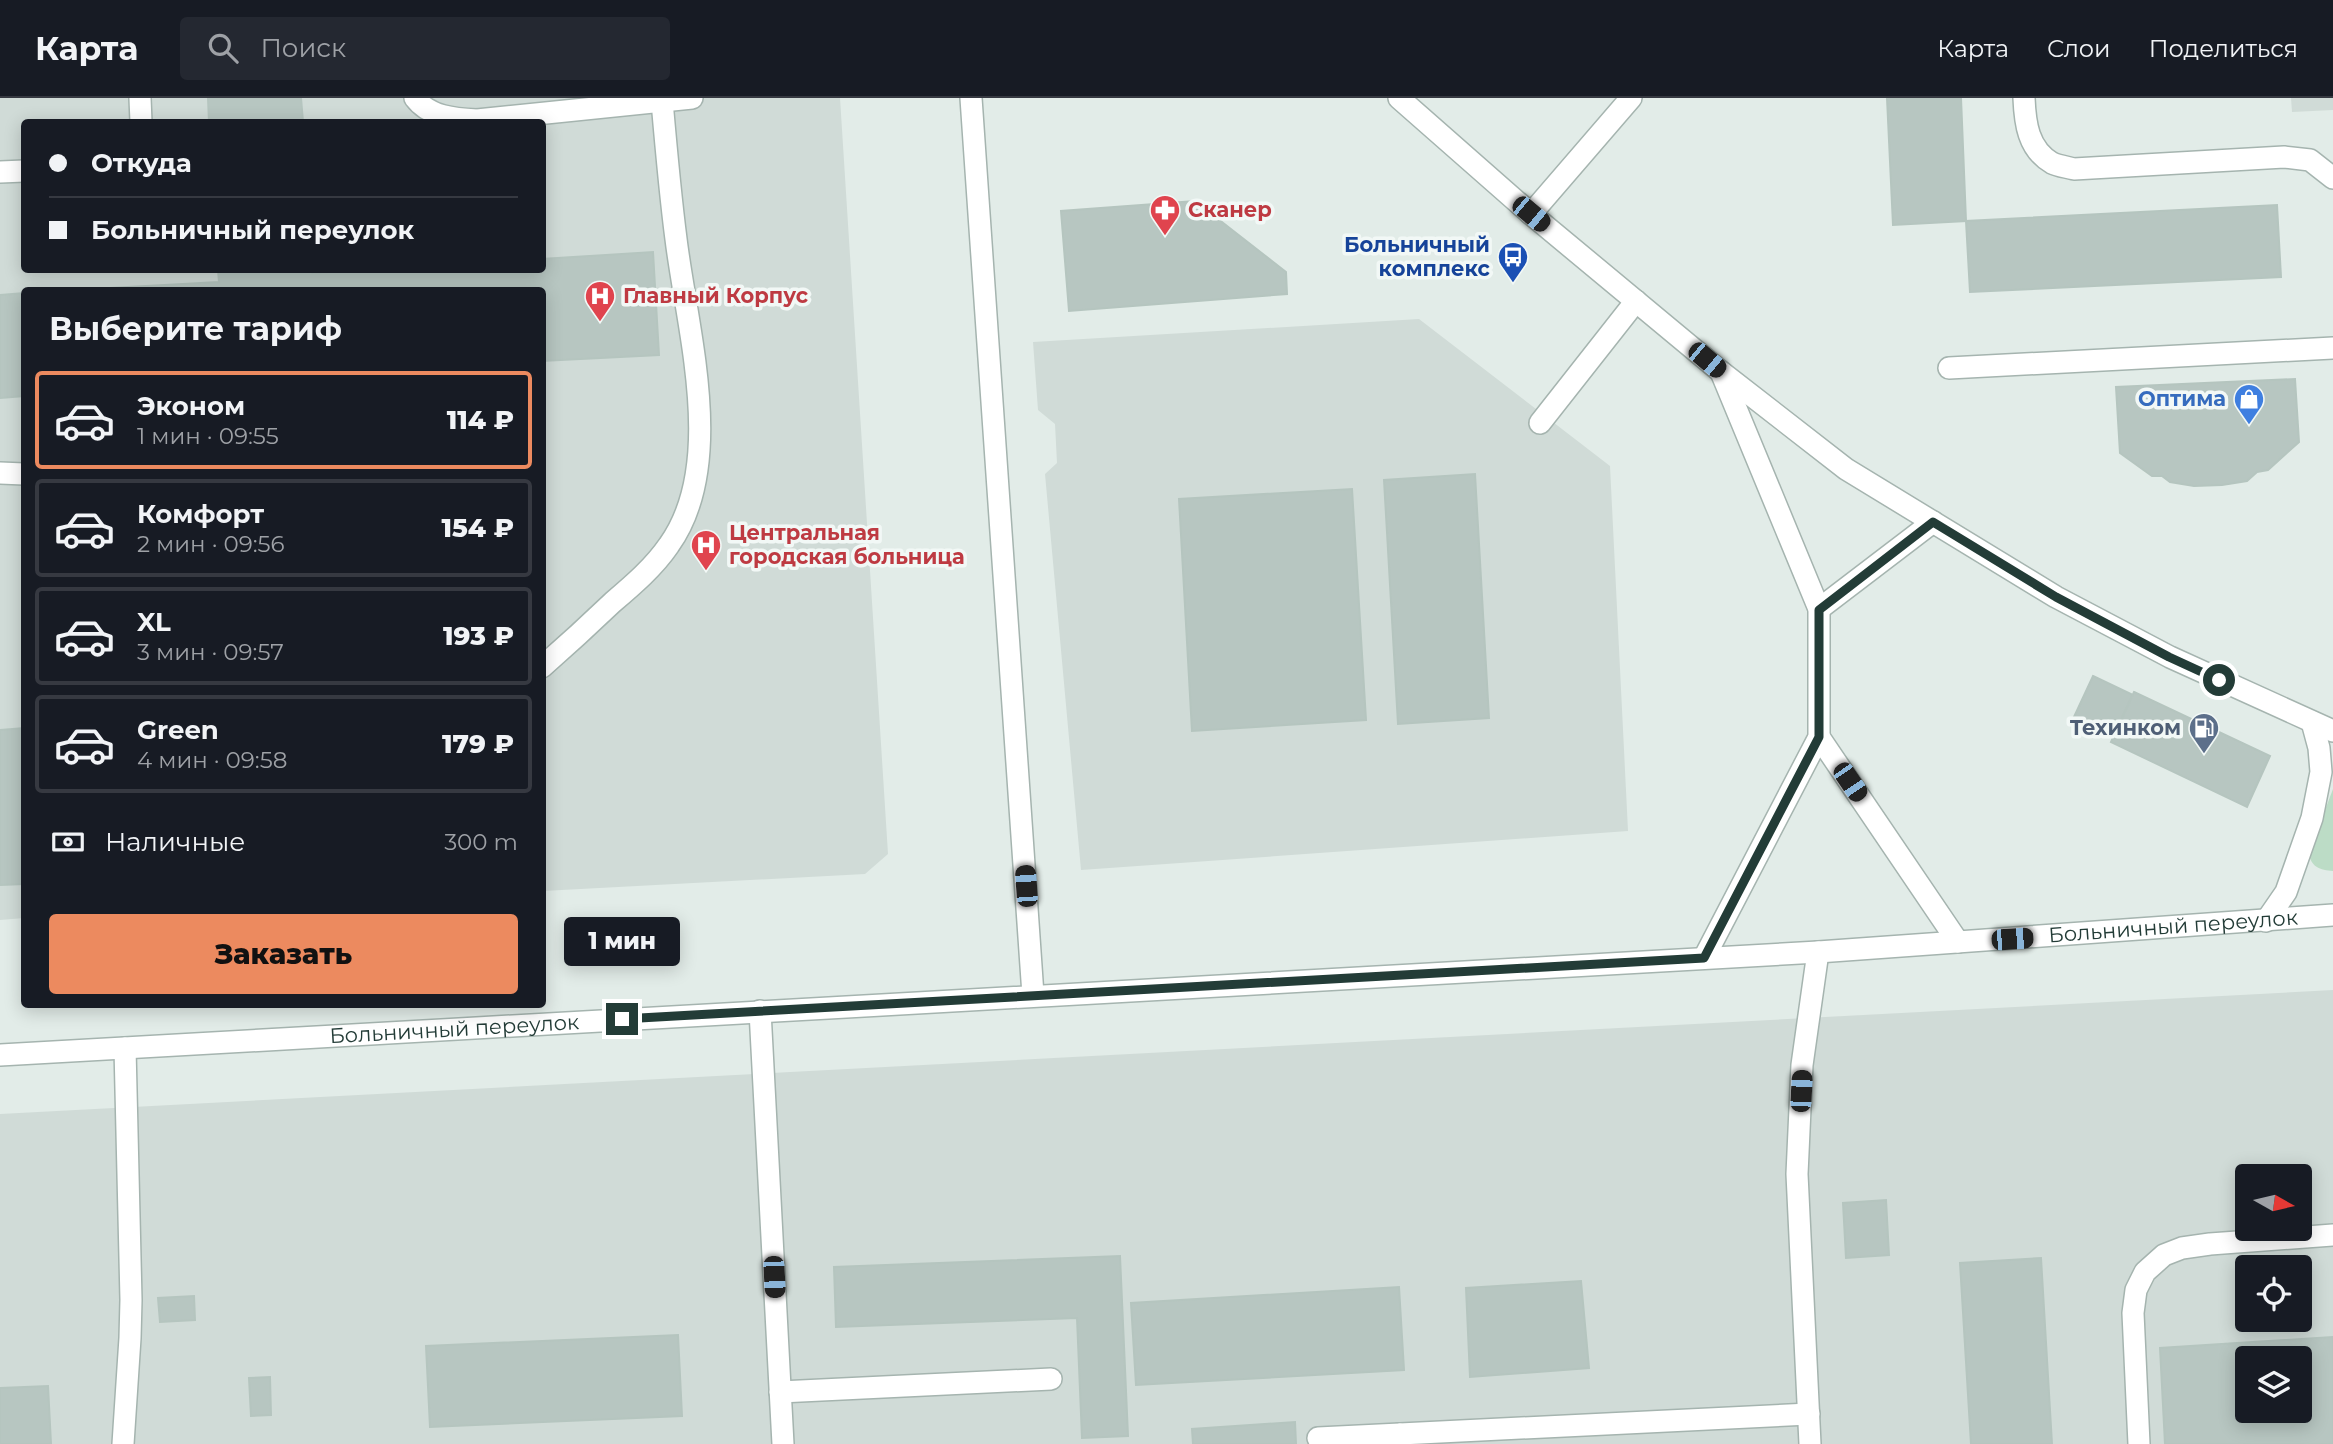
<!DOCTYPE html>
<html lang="ru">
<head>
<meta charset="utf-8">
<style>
  body { margin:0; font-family:Montserrat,sans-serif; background:#242831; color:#f1f3f6; height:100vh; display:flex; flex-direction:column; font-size:26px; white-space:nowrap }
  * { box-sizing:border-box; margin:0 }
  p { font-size:23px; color:#9ea1a6 }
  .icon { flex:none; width:38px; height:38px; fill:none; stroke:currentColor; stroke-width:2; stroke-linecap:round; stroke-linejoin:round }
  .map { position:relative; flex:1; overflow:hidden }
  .side { position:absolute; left:21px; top:189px; width:525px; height:721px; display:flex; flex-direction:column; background:#171b24; border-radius:7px; box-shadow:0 4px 18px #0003 }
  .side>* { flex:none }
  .hud { position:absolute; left:21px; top:21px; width:525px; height:154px; border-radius:7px; box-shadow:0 4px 18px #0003; display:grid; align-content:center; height:154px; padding:0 28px; background:#171b24 }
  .needle { width:46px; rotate:98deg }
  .controls { position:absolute; left:2235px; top:1066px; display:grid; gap:14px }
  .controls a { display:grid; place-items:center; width:77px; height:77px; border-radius:7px; background:#171b24; box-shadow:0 4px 18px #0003; font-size:35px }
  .end { position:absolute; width:32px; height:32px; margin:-16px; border:9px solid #233c37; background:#fff; box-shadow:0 0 0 4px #fff }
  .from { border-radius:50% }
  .bubble { position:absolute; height:49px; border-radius:7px; background:#171b24; box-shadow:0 4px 18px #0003; font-size:23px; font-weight:800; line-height:49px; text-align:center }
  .car { position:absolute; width:21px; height:42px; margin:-21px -10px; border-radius:9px; box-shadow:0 0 5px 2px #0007; background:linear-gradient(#222 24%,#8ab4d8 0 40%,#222 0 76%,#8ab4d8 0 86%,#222 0) }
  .hud b { display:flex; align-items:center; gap:24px; height:66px; font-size:26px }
  .hud b+b { border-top:2px solid #363941 }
  .hud i { width:18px; height:18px; background:#f1f3f6 }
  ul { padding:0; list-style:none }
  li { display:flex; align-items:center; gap:21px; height:98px; margin:0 14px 10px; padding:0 14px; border:4px solid #363941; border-radius:7px }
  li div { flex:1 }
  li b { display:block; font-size:26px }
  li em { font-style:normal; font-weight:800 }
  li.active { border-color:#ec8a5f }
  li>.icon { width:63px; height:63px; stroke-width:1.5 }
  h2 { padding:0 28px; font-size:32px; line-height:84px }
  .pay { display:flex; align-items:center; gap:18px; height:77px; padding:0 28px; font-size:26px }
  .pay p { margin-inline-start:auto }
  .primary-button { display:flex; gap:14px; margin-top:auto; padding:14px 28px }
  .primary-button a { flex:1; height:80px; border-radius:7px; background:#ec8a5f; color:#111; font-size:28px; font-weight:800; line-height:80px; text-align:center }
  header { display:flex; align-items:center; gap:42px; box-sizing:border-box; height:98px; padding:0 35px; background:#171b24; border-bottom:2px solid #363941 }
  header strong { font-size:33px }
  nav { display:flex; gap:38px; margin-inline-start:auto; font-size:24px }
  .search { width:490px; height:63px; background:#242831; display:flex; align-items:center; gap:18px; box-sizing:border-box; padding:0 24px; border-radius:7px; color:#9ea1a6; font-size:26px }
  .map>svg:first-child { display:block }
  .built { fill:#d0dbd7; fill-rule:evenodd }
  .green { fill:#bcdcc6 }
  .building { fill:#b7c6c1; stroke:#b5c5bf; stroke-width:2; fill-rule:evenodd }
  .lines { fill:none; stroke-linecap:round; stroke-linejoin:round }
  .minor-casing { stroke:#a5b4af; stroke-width:24 }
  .minor { stroke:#fff; stroke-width:21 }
  .route { stroke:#233c37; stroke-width:9 }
  .labels { text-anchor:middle; stroke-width:7; stroke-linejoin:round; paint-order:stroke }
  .health-label { font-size:21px; font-weight:bold; fill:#be3a42; stroke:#f2f8f6; text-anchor:start }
  .transit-label { font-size:21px; font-weight:bold; fill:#164399; stroke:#f2f8f6; text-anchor:end }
  .shop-label { font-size:21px; font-weight:bold; fill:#366cbe; stroke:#f2f8f6; text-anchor:end }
  .service-label { font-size:21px; font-weight:bold; fill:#4e5e75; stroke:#f2f8f6; text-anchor:end }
  .street-label { font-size:21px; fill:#233c37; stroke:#f2f8f6 }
</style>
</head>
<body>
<header>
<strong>Карта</strong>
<div class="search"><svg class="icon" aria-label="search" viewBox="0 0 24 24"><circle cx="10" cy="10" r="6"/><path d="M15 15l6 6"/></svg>Поиск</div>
<nav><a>Карта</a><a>Слои</a><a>Поделиться</a></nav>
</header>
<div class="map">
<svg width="2333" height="1346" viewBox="0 0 2333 1346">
  <rect width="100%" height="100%" fill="#e2ece8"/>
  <g class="built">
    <path d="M0,0H840L888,756L865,776L543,793L542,192H24V820L0,822ZM24,24H542V172H24Z"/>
    <path d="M2291,0H2333V12L2292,14Z"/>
    <path d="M1419,221L1610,368L1628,733L1081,772L1045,376L1057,365L1055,326L1038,312L1033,244Z"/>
    <path d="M2333,892V1346H0V1016ZM2247,1078H2300V1130H2247ZM2247,1169H2300V1222H2247ZM2247,1260H2300V1312H2247Z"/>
  </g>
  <path class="green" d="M2333,691V773C2320,772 2310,769 2309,754Z"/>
  <g class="building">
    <path d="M208,0H301L303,24H209Z"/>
    <path d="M1887,0H1961L1966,123L1893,127Z"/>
    <path d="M1195,103L1286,174L1287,196L1069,213L1061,113Z"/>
    <path d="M2277,107L2281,179L1970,194L1966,123Z"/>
    <path d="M653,154L659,257L542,263V192H73L219,184L218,172H311L312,175L363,172H542V161Z"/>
    <path d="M24,195V298L0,300V197Z"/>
    <path d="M2295,281L2299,344L2268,372L2257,374L2247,383L2222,387L2194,388L2170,384L2162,378H2152L2120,355L2116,289Z"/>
    <path d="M1475,376L1489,620L1398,626L1384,382Z"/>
    <path d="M1352,391L1366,622L1192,633L1179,401Z"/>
    <path d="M2093,578L2133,597L2113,640L2073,621Z"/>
    <path d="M2134,594L2270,658L2247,709L2111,644Z"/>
    <path d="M24,630V786L0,787V632Z"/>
    <path d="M1886,1102L1889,1157L1846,1160L1843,1105Z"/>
    <path d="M1120,1158L1128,1338L1082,1340L1077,1220L836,1229L834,1169Z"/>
    <path d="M2041,1160L2052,1346H1971L1960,1165Z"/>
    <path d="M1581,1183L1589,1270L1470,1279L1466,1190Z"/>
    <path d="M1399,1189L1404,1272L1136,1287L1131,1205Z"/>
    <path d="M194,1198L195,1222L160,1224L158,1200Z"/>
    <path d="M678,1237L682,1318L430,1329L426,1248Z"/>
    <path d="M2333,1239V1346H2165L2160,1250ZM2247,1260H2300V1312H2247Z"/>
    <path d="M270,1279L271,1317L251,1318L249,1280Z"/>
    <path d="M48,1288L51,1346H0V1290Z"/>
    <path d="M1295,1324L1296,1346H1193L1192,1331Z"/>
  </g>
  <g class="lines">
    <g class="minor-casing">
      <g id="minor">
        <path d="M140,0L141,24"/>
        <path d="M415,0C429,19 455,21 477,22L692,0"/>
        <path d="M971,0L1033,897"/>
        <path d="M1399,0L1531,116L1720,273L1846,371L2056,499L2170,559L2333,633"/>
        <path d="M2024,0C2025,25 2028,51 2052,65C2058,68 2067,69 2074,71L2284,59L2310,62L2333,80"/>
        <path d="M0,74L24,73"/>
        <path d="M1531,116L1631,0"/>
        <path d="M1949,270L2333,250"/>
        <path d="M1540,325L1636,203"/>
        <path d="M0,375L24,376"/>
        <path d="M1819,511L1933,424"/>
        <path d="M542,569C566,548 590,526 613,504C633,487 654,469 669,447C727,366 687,232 676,141C670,95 666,49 662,3"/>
        <path d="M1819,639L1958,844"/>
        <path d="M2266,823L2286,794L2312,720L2321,674L2319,650L2312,624"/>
        <path d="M1704,860L1819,639V511L1721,274"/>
        <path d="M760,913L783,1346"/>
        <path id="s1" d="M0,957L1818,854L2333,817"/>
        <path d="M780,1294L1051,1281"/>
        <path d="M1318,1340L1400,1336"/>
        <path d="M123,1346L130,1240L131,1202L125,950"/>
        <path d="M1400,1346V1336L1809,1316"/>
        <path d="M1810,1346L1797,1076L1802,967L1818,854"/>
        <path d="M2139,1346L2133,1215L2136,1192L2145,1174L2164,1157L2182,1150L2210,1146L2333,1137"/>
      </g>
    </g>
    <use href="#minor" class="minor"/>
  </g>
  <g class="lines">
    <path class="route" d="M622,921L1704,860L1819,639V512L1933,424L2056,499L2169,559L2219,582"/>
  </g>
  <defs>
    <g id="pharmacy-pin" transform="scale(1.575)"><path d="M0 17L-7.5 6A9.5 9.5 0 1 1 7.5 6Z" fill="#e0444e" stroke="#f2f8f6"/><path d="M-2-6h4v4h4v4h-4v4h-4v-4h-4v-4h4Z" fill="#fff"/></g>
    <g id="bus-pin" transform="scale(1.575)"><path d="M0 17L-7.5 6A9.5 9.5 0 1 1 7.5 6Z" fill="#1a4fb4" stroke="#f2f8f6"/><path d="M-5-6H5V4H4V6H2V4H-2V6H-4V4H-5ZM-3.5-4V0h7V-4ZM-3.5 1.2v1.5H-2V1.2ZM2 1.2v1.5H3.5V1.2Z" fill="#fff"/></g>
    <g id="hospital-pin" transform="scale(1.575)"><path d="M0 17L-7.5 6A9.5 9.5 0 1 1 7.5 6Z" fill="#e0444e" stroke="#f2f8f6"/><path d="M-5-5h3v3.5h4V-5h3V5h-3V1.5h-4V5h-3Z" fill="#fff"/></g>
    <g id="shop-pin" transform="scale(1.575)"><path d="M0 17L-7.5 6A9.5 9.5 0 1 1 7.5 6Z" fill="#3f7fe0" stroke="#f2f8f6"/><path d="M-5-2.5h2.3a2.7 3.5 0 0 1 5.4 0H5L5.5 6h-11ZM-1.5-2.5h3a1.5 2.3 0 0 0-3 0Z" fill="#fff"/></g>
    <g id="fuel-pin" transform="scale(1.575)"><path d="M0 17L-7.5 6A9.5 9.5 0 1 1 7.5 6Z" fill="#5c6f8a" stroke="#f2f8f6"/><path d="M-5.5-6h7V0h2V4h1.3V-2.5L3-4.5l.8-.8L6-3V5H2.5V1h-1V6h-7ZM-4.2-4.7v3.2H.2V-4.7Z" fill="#fff"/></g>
  </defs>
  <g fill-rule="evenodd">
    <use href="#pharmacy-pin" x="1165" y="112"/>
    <use href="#bus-pin" x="1513" y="159"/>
    <use href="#hospital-pin" x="600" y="198"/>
    <use href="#shop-pin" x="2249" y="301"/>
    <use href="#hospital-pin" x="706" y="447"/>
    <use href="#fuel-pin" x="2204" y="630"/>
  </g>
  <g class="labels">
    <g class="health-label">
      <text x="1188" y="119">Сканер</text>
      <text x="623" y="205">Главный Корпус</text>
      <text x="729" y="442">Центральная<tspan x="729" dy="24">городская больница</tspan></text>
    </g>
    <g class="transit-label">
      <text x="1490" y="154">Больничный<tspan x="1490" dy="24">комплекс</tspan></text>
    </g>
    <g class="shop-label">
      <text x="2226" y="308">Оптима</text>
    </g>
    <g class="service-label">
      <text x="2181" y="637">Техинком</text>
    </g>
    <g class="street-label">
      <text dy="7" stroke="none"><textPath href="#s1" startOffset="2177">Больничный переулок</textPath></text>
      <text dy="7" stroke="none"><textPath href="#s1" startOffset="455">Больничный переулок</textPath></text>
    </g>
  </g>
</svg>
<div class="controls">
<a><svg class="needle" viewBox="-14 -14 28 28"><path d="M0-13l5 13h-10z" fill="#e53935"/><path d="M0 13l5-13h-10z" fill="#9ea1a6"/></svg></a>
<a><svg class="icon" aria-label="locate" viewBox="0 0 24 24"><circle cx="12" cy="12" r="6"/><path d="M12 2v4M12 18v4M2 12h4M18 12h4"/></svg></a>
<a><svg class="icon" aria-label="layers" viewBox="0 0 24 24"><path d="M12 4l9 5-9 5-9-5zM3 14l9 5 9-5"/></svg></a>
</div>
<i class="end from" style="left:2219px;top:582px"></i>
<i class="end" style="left:622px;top:921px"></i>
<div class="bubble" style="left:564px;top:819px;width:116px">1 мин</div>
<i class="car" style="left:1531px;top:116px;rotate:130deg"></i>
<i class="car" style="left:1707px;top:262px;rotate:130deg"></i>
<i class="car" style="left:1850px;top:684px;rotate:146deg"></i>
<i class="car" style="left:1026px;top:788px;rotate:356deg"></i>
<i class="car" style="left:2012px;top:841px;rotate:86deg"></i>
<i class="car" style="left:1801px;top:993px;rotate:3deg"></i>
<i class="car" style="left:774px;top:1179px;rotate:177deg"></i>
<div class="hud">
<b><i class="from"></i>Откуда</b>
<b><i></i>Больничный переулок</b>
</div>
<section class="side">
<h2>Выберите тариф</h2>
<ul>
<li class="active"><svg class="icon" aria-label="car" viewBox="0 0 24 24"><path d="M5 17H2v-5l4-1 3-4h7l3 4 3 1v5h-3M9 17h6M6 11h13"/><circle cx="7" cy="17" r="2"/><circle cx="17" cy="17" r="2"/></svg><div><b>Эконом</b><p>1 мин · 09:55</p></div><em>114 ₽</em></li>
<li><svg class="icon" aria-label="car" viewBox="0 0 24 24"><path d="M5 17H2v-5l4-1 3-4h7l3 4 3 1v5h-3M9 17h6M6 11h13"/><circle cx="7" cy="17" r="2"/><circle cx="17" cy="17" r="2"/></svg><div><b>Комфорт</b><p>2 мин · 09:56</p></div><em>154 ₽</em></li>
<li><svg class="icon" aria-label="car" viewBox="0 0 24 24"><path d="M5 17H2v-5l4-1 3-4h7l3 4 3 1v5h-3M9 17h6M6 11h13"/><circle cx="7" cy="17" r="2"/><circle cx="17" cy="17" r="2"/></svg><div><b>XL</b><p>3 мин · 09:57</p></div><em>193 ₽</em></li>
<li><svg class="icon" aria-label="car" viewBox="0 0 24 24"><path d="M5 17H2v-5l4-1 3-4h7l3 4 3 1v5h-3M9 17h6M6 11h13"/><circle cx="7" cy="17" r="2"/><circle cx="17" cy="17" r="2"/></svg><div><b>Green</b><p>4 мин · 09:58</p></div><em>179 ₽</em></li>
</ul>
<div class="pay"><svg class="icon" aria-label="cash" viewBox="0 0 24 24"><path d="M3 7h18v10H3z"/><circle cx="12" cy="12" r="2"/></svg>Наличные<p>300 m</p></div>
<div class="primary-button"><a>Заказать</a></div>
</section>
</div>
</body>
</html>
